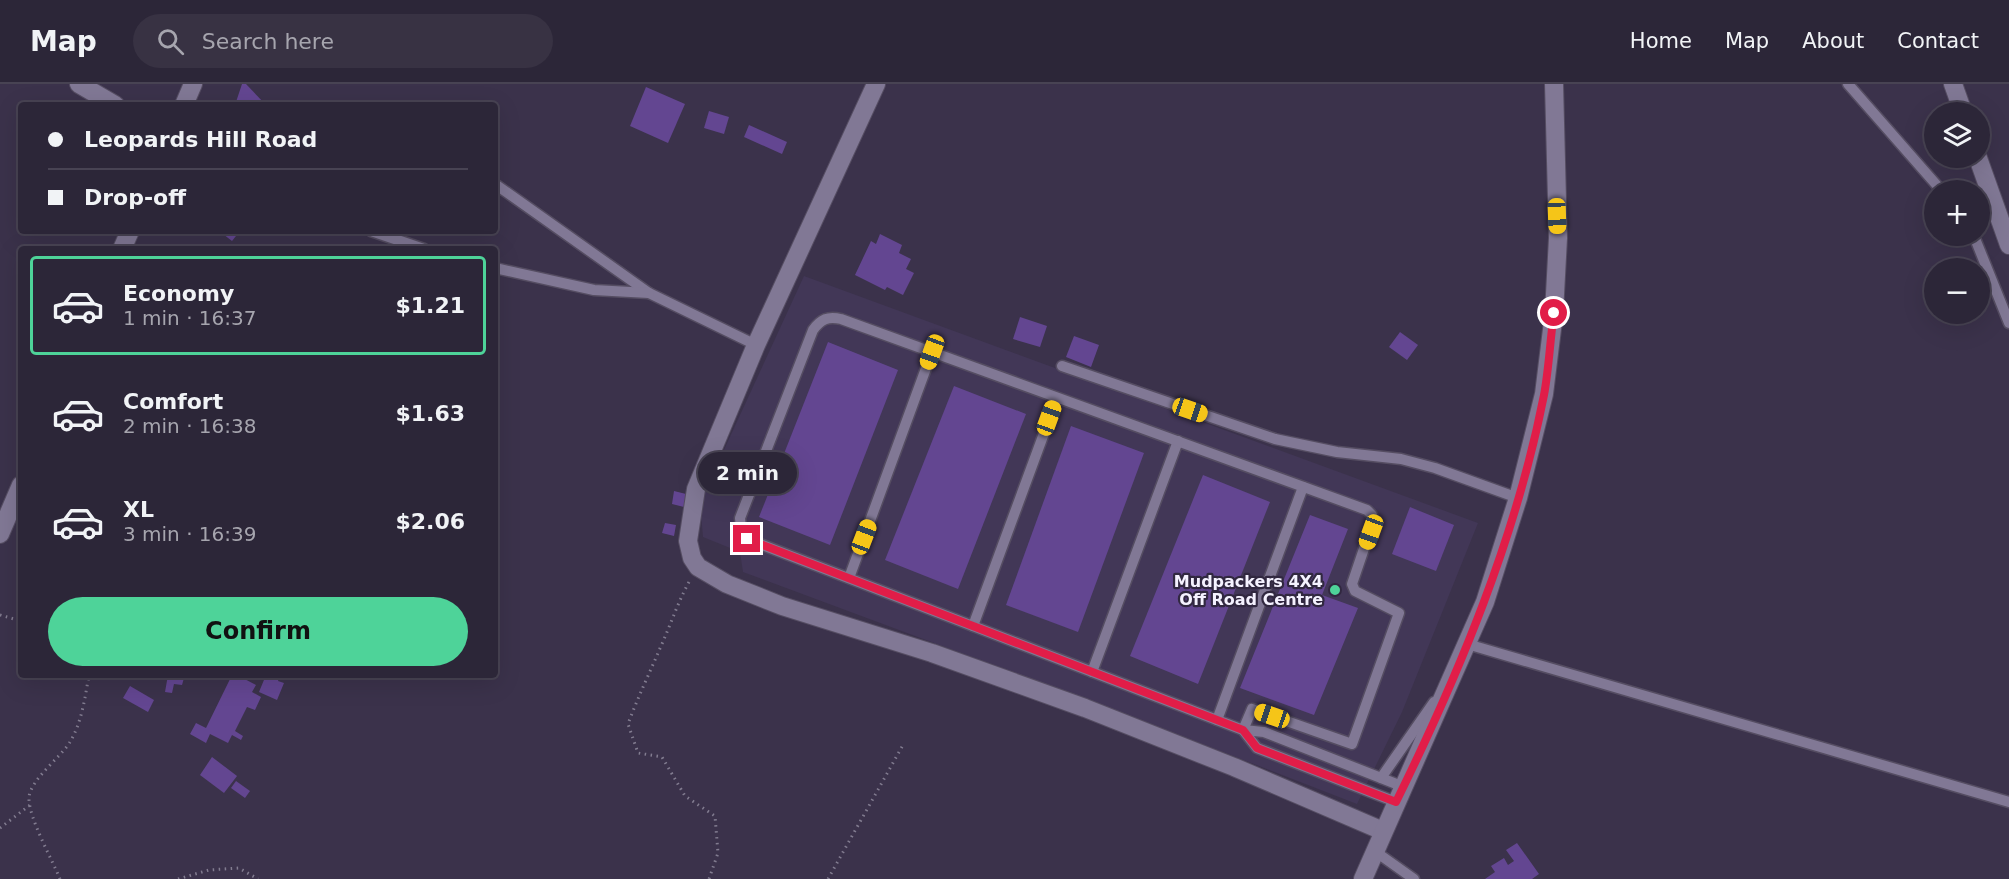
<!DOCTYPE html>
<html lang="en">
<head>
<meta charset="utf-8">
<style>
  body { margin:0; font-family:"DejaVu Sans",sans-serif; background:#383243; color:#f1f3f6; height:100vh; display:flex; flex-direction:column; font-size:22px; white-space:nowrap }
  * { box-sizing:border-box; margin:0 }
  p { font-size:20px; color:#a6a5ae }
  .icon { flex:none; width:33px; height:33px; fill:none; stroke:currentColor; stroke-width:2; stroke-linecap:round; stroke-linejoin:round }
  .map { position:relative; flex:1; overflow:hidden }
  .side { position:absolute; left:18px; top:162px; width:480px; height:432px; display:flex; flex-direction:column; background:#2c2638; border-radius:6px; box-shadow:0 6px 24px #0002,0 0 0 2px #484353 }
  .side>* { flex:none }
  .hud { position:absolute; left:18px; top:18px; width:480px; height:132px; border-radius:6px; box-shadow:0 6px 24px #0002,0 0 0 2px #484353; display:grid; align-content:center; height:132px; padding:0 30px; background:#2c2638 }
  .buttons { position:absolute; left:1924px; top:18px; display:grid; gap:12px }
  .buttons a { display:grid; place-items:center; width:66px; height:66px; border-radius:50%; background:#2c2638; box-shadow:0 6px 24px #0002,0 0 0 2px #484353; font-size:30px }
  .end { position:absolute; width:27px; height:27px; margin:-14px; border:8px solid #e11d48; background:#fff; box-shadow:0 0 0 3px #fff }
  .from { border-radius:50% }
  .bubble { position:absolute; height:42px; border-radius:21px; background:#2c2638; box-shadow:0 6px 24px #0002,0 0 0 2px #484353; font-size:20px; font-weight:700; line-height:42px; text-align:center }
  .car { position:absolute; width:18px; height:36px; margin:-18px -9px; border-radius:8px; box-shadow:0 0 4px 2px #0007; background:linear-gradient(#f5c518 24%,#345 0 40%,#f5c518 0 76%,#345 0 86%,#f5c518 0) }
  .hud b { display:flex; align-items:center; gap:21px; height:57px; font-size:22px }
  .hud b+b { border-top:2px solid #484353 }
  .hud i { width:15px; height:15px; background:#f1f3f6 }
  ul { padding:10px 0 0; list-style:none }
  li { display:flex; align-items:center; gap:18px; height:99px; margin:0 12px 9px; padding:0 18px; border:3px solid transparent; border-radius:6px }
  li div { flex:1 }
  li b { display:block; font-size:22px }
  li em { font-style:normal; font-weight:700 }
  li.active { border-color:#4ed399 }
  li>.icon { width:54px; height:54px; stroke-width:1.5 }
  .cta { display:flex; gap:12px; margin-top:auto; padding:12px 30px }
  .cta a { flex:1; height:69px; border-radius:36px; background:#4ed399; color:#111; font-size:24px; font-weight:700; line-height:69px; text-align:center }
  header { display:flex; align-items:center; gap:36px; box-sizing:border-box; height:84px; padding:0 30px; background:#2c2638; border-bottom:2px solid #484353 }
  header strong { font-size:28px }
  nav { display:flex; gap:33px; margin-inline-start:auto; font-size:21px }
  .search { width:420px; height:54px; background:#383243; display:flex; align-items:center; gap:15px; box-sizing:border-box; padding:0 21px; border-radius:33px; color:#a6a5ae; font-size:22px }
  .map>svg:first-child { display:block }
  .built { fill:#423757 }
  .building { fill:#634691 }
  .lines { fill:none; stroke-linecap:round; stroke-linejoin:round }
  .lane-casing { stroke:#554d62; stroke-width:13 }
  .street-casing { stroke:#554d62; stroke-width:20 }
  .secondary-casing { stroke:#554d62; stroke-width:20 }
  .path { stroke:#827c90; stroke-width:3; stroke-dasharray:1.5 4.5; stroke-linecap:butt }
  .lane { stroke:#817895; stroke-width:10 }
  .street { stroke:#817895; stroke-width:18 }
  .secondary { stroke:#817895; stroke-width:18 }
  .route { stroke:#e11d48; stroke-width:8 }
  .poi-dot { fill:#4ed399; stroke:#312840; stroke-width:2 }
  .labels { text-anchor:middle; stroke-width:4.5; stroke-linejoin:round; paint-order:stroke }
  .poi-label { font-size:16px; font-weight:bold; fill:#f5f2ff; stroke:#312840; text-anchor:end }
</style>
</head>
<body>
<header>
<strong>Map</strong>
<div class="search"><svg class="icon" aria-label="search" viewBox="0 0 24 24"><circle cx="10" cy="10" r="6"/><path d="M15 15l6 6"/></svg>Search here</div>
<nav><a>Home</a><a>Map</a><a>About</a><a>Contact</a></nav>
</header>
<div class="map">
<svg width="2009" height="795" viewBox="0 0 2009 795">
  <rect width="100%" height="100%" fill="#3b324b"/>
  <path class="built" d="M804,192L1478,439L1402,628L1357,720L1109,624L743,488L740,468L703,453L700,418Z"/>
  <g class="building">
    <path d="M242,0H246L266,21H235Z"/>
    <path d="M646,3L685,20L668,59L630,42Z"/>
    <path d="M709,27L729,33L724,50L704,44Z"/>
    <path d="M749,41L787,58L782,70L744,53Z"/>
    <path d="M225,147H240L232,157L223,150Z"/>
    <path d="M880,150L902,161L899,169L911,175L906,185L914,189L903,211L887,203L885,206L855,191L871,157L876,160Z"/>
    <path d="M1020,233L1047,242L1040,263L1013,255Z"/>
    <path d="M1400,248L1418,261L1407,276L1389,263Z"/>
    <path d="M1074,252L1099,261L1091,283L1066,273Z"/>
    <path d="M828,258L898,286L830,461L759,433Z"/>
    <path d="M954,302L1026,330L958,505L885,476Z"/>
    <path d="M1071,342L1144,369L1078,548L1006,521Z"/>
    <path d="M1203,391L1270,418L1198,600L1130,572Z"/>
    <path d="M674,407L686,410L684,423L672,420Z"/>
    <path d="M1410,423L1454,441L1436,487L1392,470Z"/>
    <path d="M1310,431L1348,445L1322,511L1358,524L1314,631L1240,604Z"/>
    <path d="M665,439L676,441L674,452L662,449Z"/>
    <path d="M168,591L184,594L182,601L174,600L172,609L165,608Z"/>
    <path d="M232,591H237L256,601L252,608L261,613L255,626L247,623L235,647L243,652L241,656L232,651L228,659L210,650L206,659L190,650L196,639L206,644Z"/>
    <path d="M266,591H280L278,597L284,599L277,616L259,608Z"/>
    <path d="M130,602L154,616L148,628L123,614Z"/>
    <path d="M212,673L237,692L224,709L200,691Z"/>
    <path d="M236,697L250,707L245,714L231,704Z"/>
    <path d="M1517,759L1539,790L1532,795H1485L1495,788L1491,782L1504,774L1508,781L1514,777L1506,766Z"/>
  </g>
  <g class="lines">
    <g class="lane-casing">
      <g id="lane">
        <path d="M1848,0L1941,106"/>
        <path d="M495,100L649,209L756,261"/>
        <path d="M371,147L424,165"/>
        <path d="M1974,152L2009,239"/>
        <path d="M495,184L594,206L649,209"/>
        <path d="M1062,282L1275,355L1337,368L1401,375L1435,384L1518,414"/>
        <path d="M849,494L932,268"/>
        <path d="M973,542L1057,314"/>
        <path d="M1467,560L2009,718"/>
        <path d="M1092,588L1178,357"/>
        <path d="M1217,636L1303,403"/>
        <path d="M1243,646L1252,625L1352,660L1399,529L1355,507L1352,500L1373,438L1372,431L1367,426L841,235C828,232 821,235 813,246L740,434L741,445L747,455L1243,646L1264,648L1404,703"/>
        <path d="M1243,646L1257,664L1396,718"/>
        <path d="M1381,694L1434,618"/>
        <path d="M1376,768L1414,795"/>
      </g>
    </g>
    <g class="street-casing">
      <g id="street">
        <path d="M79,0L115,21"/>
        <path d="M876,0L756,261L696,405L688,457L692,474L698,483L727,500L782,522L932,569L1085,624L1234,683L1383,747"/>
        <path d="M1953,0L1963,28"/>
        <path d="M184,21L193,0"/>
        <path d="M1978,74L2009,161"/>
        <path d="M122,165L130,147"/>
        <path d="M0,450L21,401"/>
      </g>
    </g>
    <g class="secondary-casing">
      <path id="secondary" d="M1363,795L1485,518L1518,414L1544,310L1554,229L1558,154L1554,0"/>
    </g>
    <g class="path">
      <path d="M689,498C677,520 671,540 661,562C650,588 638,613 628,640L638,669L662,673L685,712L715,732L718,769L709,795"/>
      <path d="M0,531L21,537"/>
      <path d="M0,744L30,721"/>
      <path d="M60,795C52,775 28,733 29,713C31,695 61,673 70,658C82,638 85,613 89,591"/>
      <path d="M178,795L209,786L239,784L258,795"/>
      <path d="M828,795L903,661"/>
    </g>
    <use href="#lane" class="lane"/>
    <use href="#street" class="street"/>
    <use href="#secondary" class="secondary"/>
  </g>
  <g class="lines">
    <path class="route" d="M747,455L1243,646L1257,664L1396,718C1460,588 1516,453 1544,311C1549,284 1550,256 1554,229"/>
  </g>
  <circle class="poi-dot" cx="1335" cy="506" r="6"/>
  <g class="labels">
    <g class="poi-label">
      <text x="1323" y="503">Mudpackers 4X4<tspan x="1323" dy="18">Off Road Centre</tspan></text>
    </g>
  </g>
</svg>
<div class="buttons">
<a><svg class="icon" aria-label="layers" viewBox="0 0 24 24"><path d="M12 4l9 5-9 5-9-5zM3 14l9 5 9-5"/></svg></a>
<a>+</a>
<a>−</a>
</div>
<i class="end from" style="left:1554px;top:229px"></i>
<i class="end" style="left:747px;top:455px"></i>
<div class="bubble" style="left:698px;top:368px;width:99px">2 min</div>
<i class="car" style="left:1557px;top:132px;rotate:178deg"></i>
<i class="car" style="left:932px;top:268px;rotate:200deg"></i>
<i class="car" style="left:1190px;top:326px;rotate:109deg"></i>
<i class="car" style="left:1049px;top:334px;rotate:20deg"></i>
<i class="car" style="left:1371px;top:448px;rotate:200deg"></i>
<i class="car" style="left:864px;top:453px;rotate:21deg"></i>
<i class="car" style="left:1272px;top:632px;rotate:289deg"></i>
<div class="hud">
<b><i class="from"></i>Leopards Hill Road</b>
<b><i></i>Drop-off</b>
</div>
<section class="side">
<ul>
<li class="active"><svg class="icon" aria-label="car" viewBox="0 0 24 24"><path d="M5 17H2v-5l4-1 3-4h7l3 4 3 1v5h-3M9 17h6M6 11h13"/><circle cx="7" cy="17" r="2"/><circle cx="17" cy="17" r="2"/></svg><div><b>Economy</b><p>1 min · 16:37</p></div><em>$1.21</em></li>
<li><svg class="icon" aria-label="car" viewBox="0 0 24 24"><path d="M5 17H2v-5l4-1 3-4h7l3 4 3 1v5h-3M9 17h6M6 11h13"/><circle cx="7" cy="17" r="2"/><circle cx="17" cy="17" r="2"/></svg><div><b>Comfort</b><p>2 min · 16:38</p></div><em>$1.63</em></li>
<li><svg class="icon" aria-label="car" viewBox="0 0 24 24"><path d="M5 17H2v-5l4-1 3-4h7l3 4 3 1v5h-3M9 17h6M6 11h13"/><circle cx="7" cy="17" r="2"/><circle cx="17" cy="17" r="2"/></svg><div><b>XL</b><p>3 min · 16:39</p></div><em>$2.06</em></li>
</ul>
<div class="cta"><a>Confirm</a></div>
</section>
</div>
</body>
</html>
